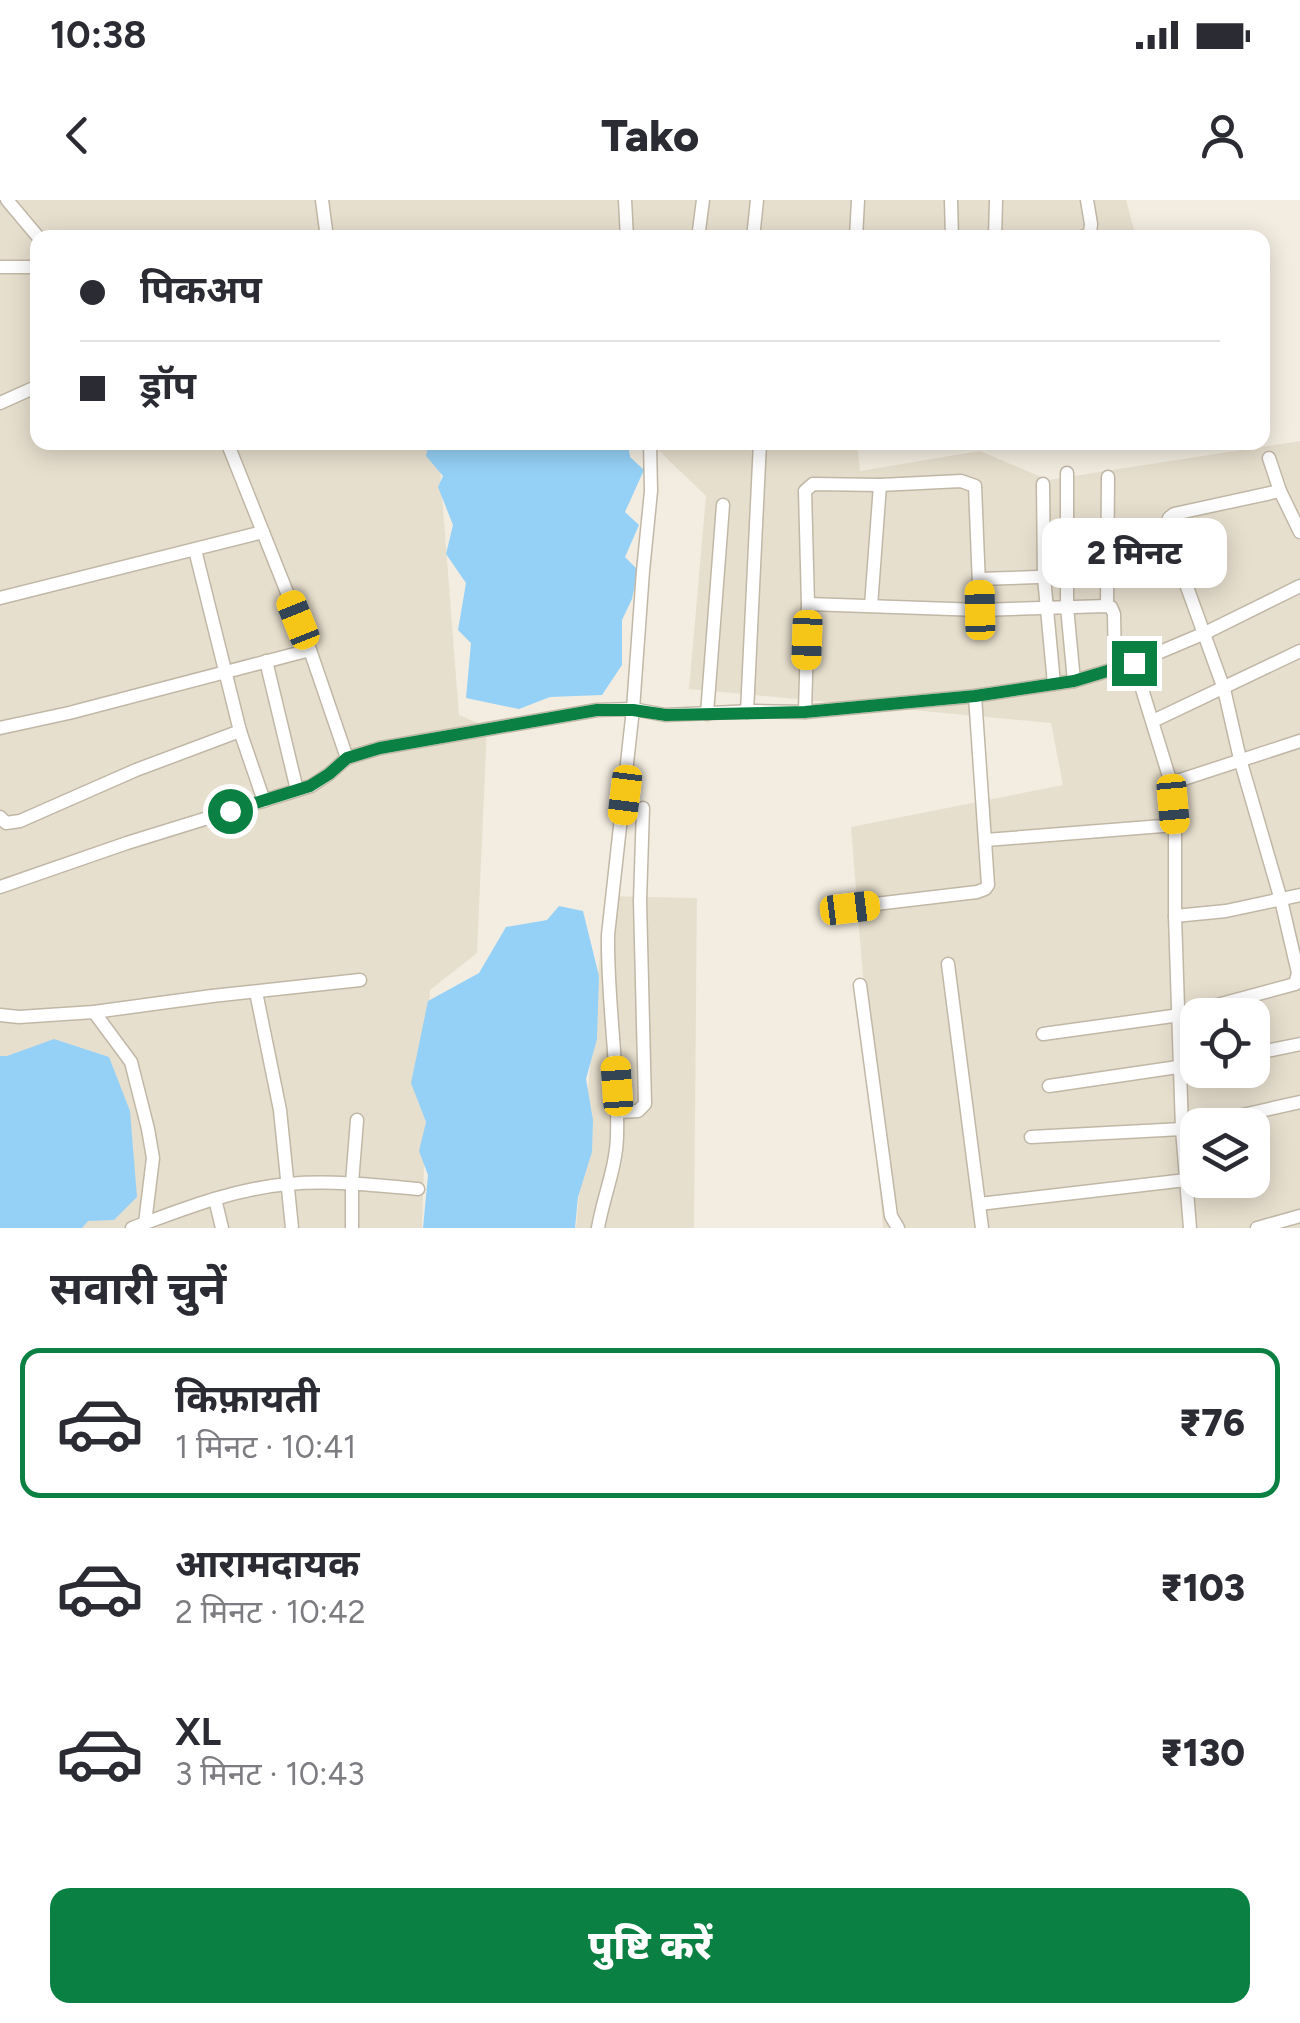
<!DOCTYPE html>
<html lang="hi">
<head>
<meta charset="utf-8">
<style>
  body { margin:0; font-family:Figtree,"Noto Sans Devanagari",sans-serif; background:#f2f2f3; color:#2b2b33; height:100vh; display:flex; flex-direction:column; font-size:38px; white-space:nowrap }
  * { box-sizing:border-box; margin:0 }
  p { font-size:32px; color:#7c7c81 }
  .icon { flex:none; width:55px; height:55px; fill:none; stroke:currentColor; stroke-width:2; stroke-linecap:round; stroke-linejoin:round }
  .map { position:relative; height:1028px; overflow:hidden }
  .details { display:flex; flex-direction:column; background:#fff; flex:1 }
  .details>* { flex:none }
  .guide { position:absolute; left:30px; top:30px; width:1240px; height:220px; border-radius:20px; box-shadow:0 5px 25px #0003; display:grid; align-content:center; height:220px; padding:0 50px; background:#fff }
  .tools { position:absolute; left:1180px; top:798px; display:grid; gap:20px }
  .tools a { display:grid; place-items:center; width:90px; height:90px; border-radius:20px; background:#fff; box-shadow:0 5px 25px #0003; font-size:50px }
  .end { position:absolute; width:45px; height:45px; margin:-22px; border:12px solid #0b8043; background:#fff; box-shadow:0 0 0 5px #fff }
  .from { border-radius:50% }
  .bubble { position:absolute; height:70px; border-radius:20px; background:#fff; box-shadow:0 5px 25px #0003; font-size:32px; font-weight:800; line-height:70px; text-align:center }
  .car { position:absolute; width:30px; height:60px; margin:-30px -15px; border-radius:12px; box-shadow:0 0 8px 2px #0007; background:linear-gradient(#f5c518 24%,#345 0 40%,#f5c518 0 76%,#345 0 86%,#f5c518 0) }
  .guide b { display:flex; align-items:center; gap:35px; height:95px; font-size:38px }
  .guide b+b { border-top:2px solid #e1e1e2 }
  .guide i { width:25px; height:25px; background:#2b2b33 }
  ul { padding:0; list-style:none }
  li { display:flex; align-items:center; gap:30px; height:150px; margin:0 20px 15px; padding:0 30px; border:5px solid transparent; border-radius:20px }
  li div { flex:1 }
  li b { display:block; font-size:38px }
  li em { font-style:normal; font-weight:800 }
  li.selected { border-color:#0b8043 }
  li>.icon { width:90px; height:90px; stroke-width:1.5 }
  h2 { padding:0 50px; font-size:45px; line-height:120px }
  .primary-button { display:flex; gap:20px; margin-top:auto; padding:20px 50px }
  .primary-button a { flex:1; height:115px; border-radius:20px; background:#0b8043; color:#fff; font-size:40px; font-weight:800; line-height:115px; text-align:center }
  .status { display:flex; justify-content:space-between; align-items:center; height:70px; padding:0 50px; background:#fff; direction:ltr }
  .status svg { height:28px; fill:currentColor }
  header { display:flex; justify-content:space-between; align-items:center; height:130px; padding:0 50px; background:#fff; font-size:45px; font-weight:800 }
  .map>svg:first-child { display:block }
  .residential { fill:#e7dfce; fill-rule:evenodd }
  .water { fill:#95d1f7 }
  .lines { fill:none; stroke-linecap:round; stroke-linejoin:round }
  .minor-casing { stroke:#c1b7a6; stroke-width:15 }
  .minor { stroke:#fff; stroke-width:12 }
  .route { stroke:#0b8043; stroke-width:12 }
</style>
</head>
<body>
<div class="status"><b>10:38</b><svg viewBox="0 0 49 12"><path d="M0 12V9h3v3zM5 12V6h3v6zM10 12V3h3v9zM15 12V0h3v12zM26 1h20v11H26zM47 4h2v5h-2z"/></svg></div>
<header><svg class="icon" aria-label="back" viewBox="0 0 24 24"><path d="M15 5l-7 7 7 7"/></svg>Tako<svg class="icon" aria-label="person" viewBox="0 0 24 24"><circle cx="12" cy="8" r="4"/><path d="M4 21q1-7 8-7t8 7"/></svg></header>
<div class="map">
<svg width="1300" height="1028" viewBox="0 0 1300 1028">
  <rect width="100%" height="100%" fill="#f3ede1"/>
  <g class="residential">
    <path d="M0,0H1126L1136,37L38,38V242L438,243L459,515L487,527L477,753L430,790L422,1028H0Z"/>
    <path d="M1300,241V1028H883L851,627L1063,585L1051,523L689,489L706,296L651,243H857L860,271L980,251L1048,280ZM1198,815H1252V870H1198ZM1198,925H1252V980H1198Z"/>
    <path d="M605,696L697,698L694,1028H576Z"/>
  </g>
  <g class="water">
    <path d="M429,243H628L630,257L644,270L625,312L639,325L625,357L638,370L632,399L622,420V465L602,495L550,497L519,509L466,498L471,443L458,430L466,383L446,354L453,325L438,287L443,276L426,256Z"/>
    <path d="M559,706L583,711L599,776L597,839L586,879L593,920L592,952L578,997L575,1028H423L428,975L419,951L426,922L411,883L428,801L479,773L506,727L547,720Z"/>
    <path d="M54,839L109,857L130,911L137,997L114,1020L88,1021L82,1028H0V856H7Z"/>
  </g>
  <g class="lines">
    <g class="minor-casing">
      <g id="minor">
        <path d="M7,0L39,38"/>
        <path d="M322,0L327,38"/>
        <path d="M625,0L627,38"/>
        <path d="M951,0L952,38"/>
        <path d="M698,38L703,0"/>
        <path d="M753,38L757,0"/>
        <path d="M856,38L858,0"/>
        <path d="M995,38L996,0"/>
        <path d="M1081,38L1090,33L1091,24L1087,0"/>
        <path d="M0,67H38"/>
        <path d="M0,203L38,186"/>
        <path d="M227,242L310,450L347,558"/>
        <path d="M1269,258L1280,291L1300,332"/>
        <path d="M1067,273V407L1074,481"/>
        <path d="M1043,284L1044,377L1054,484"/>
        <path d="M195,350L240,531L264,601"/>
        <path d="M979,379L1067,376"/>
        <path d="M0,398L263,332"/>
        <path d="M808,404L980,410L1107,406L1111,407L1114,414L1115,469"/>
        <path d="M871,406L880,285"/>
        <path d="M1107,406L1108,277"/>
        <path d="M266,461L297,590"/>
        <path d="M1134,463L1171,583L1175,625V716L1182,929L1190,1028"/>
        <path d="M747,512L760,242"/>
        <path d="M805,512L808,404L805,291L813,284L880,285L961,281L975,286L980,410"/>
        <path d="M707,514L723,305"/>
        <path d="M1153,521L1300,451"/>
        <path d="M0,528L69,513L310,450"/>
        <path d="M1171,583L1300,541"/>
        <path d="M0,617L6,623L20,621L136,570L240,531"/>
        <path d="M986,640L1175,625"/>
        <path d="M0,687L127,643L311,586L329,574L347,558L380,548L597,510L633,509L665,515L755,511L805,512L975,496L1074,481L1134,463L1205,433L1300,386"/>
        <path d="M850,707L977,692L985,689L988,685L975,496"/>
        <path d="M1175,716L1226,711L1300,695"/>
        <path d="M948,764L982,1028"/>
        <path d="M860,785L891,1016L898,1028"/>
        <path d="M256,792L280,910L292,1028"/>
        <path d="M94,812L131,862L148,929L153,958L145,1023"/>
        <path d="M0,815L19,817L94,812L212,796L360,780"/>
        <path d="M1043,834L1180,815L1295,784L1298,773L1281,700L1240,559L1224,489L1166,329L1169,318L1174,314L1280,291"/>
        <path d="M1252,854L1300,844"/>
        <path d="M1049,886L1198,864"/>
        <path d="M617,912L638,911L645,904L640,701L643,608"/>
        <path d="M1198,925L1300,902"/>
        <path d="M1031,937L1182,929L1198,925"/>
        <path d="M215,999L222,1028"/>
        <path d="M979,1004L1186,980"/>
        <path d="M132,1028C183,1009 233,989 288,984C331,980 375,985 418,989"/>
        <path d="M352,1028V983L357,920"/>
        <path d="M598,1028C603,998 616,968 617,937C619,869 607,802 608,735L633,509L643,371L651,291L650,242"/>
        <path d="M1257,1028L1300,1016"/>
      </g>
    </g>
    <use href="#minor" class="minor"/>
  </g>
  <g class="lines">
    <path class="route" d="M230,611L310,586L329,574L347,558L380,548L597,510H633L666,515L805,512L975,496L1074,481L1134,463"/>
  </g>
</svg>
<div class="tools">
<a><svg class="icon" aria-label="locate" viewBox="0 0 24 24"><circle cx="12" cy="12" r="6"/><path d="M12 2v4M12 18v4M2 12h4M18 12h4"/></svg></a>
<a><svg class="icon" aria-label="layers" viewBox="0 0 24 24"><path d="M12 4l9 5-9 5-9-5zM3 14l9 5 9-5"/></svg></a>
</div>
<i class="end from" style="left:230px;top:611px"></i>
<i class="end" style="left:1134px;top:463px"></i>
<div class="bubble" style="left:1042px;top:318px;width:185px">2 मिनट</div>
<i class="car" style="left:980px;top:410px;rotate:359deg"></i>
<i class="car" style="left:298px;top:420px;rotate:338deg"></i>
<i class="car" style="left:807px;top:440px;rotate:182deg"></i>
<i class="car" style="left:625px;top:595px;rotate:187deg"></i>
<i class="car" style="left:1173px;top:604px;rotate:175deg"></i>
<i class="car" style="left:850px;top:708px;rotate:83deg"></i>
<i class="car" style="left:617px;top:886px;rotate:356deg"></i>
<div class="guide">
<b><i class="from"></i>पिकअप</b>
<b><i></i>ड्रॉप</b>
</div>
</div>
<section class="details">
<h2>सवारी चुनें</h2>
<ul>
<li class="selected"><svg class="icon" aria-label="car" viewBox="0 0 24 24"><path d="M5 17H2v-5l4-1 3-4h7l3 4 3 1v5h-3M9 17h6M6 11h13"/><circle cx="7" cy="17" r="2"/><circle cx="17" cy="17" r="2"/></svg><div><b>किफ़ायती</b><p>1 मिनट · 10:41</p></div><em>₹76</em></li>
<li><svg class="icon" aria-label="car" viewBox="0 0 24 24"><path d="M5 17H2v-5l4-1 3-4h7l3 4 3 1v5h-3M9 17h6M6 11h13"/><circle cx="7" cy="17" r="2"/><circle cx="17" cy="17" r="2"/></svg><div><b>आरामदायक</b><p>2 मिनट · 10:42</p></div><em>₹103</em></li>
<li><svg class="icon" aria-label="car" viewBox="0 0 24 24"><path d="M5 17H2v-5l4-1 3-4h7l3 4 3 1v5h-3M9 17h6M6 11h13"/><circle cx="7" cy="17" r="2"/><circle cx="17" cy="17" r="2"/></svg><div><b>XL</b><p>3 मिनट · 10:43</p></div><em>₹130</em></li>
</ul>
<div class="primary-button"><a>पुष्टि करें</a></div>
</section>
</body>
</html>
